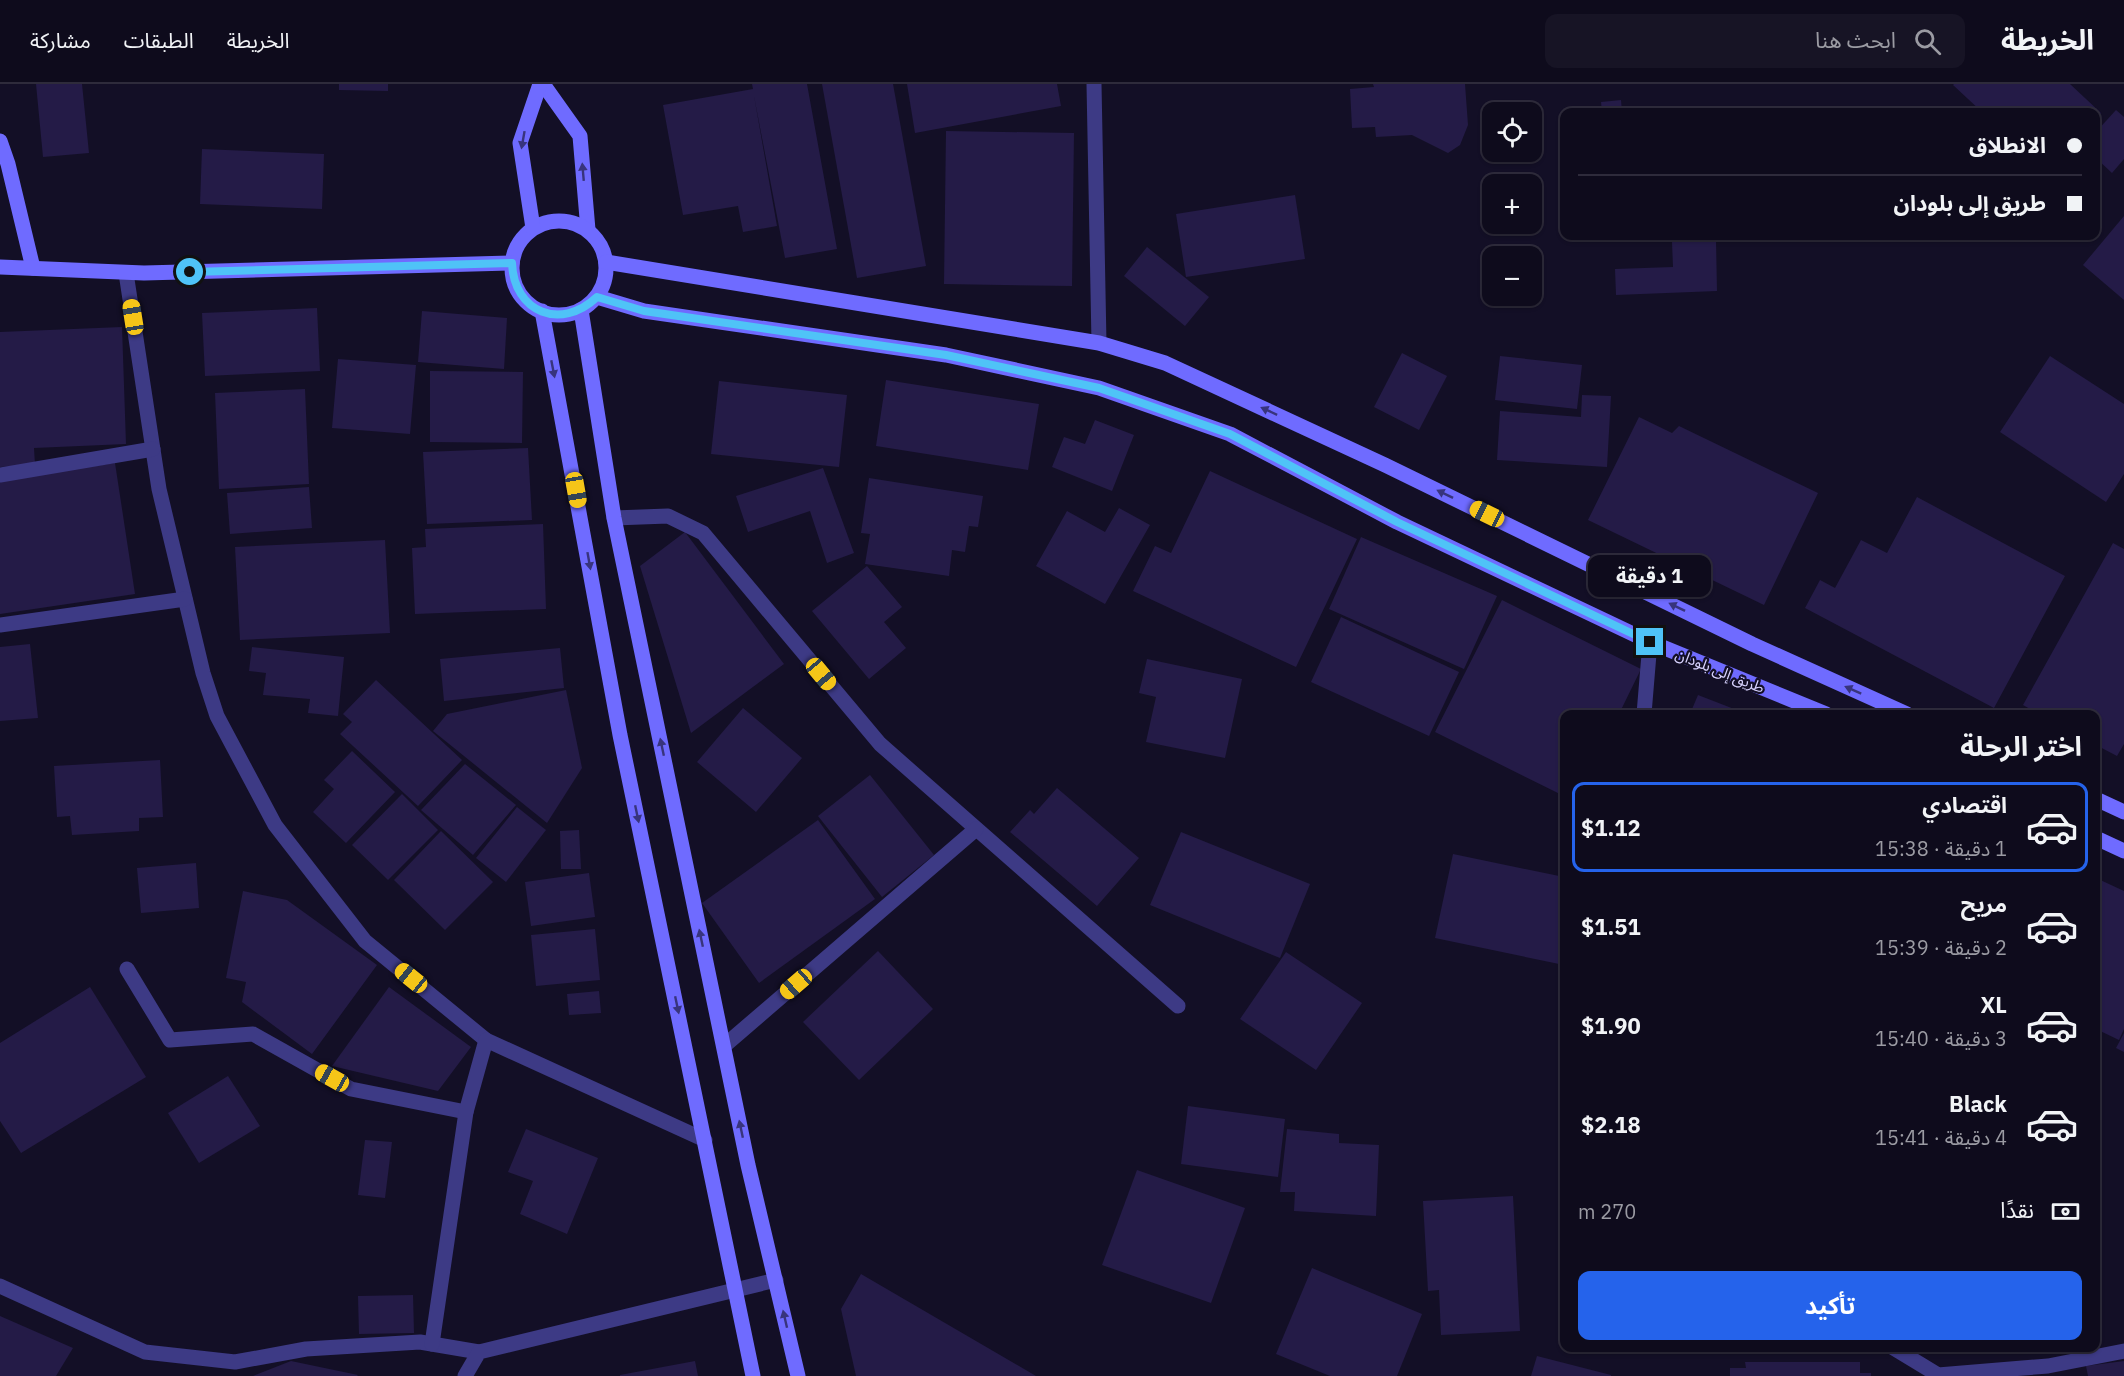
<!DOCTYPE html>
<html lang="ar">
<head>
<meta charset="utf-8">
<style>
  body { margin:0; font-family:"IBM Plex Sans","Noto Sans Arabic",sans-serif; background:#171425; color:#f1f3f6; direction:rtl; height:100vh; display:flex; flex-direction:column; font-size:22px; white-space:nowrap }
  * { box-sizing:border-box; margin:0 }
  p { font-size:20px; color:#9b9ba3 }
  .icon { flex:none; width:33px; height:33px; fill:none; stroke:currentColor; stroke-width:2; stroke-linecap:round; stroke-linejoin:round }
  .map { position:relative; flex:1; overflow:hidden; direction:ltr }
  .panel { position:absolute; left:1560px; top:626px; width:540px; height:642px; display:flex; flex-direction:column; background:#0e0b1c; border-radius:12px; box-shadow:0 2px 4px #0004,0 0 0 2px #2e2b3b; direction:rtl }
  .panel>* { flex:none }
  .guide { position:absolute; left:1560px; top:24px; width:540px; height:132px; border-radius:12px; box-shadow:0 2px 4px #0004,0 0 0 2px #2e2b3b; direction:rtl; display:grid; align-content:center; height:132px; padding:0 18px; background:#0e0b1c }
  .fabs { position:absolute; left:1482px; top:18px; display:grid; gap:12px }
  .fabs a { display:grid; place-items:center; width:60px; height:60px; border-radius:12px; background:#0e0b1c; box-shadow:0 2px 4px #0004,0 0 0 2px #2e2b3b; font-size:30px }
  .end { position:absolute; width:27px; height:27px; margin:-14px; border:8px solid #4fc3f7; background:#111; box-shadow:0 0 0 3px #111 }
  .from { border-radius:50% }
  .bubble { position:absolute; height:42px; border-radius:12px; background:#0e0b1c; box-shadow:0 2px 4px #0004,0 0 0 2px #2e2b3b; font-size:20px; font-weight:700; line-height:42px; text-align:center; direction:rtl }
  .car { position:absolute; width:18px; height:36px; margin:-18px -9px; border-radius:8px; box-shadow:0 0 4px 2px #0007; background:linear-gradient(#f5c518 24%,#345 0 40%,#f5c518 0 76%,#345 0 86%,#f5c518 0) }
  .guide b { display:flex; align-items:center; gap:21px; height:57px; font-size:22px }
  .guide b+b { border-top:2px solid #2e2b3b }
  .guide i { width:15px; height:15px; background:#f1f3f6 }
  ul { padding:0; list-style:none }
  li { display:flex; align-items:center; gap:18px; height:90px; margin:0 12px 9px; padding:0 6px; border:3px solid transparent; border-radius:12px }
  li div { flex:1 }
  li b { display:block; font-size:22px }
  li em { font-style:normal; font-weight:700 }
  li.current { border-color:#2563eb }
  li>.icon { width:54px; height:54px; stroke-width:1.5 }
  h2 { padding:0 18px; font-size:27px; line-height:72px }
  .pay { display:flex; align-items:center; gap:15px; height:66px; padding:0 18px; font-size:22px }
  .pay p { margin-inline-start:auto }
  .action { display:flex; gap:12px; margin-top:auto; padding:12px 18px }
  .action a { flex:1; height:69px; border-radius:12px; background:#2563eb; color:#fff; font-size:24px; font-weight:700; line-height:69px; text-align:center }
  header { display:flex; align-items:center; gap:36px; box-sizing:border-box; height:84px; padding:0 30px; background:#0e0b1c; border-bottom:2px solid #2e2b3b }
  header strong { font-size:28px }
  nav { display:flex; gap:33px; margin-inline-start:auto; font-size:21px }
  .search { width:420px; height:54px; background:#171425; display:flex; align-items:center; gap:15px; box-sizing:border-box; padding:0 21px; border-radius:12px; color:#9b9ba3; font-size:22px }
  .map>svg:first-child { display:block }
  .building { fill:#241b47 }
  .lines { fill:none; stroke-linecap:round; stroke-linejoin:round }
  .street { stroke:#3d3a85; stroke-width:15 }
  .secondary { stroke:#6f6bff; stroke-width:15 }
  .oneway { fill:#38347d }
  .route { stroke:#4fc3f7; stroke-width:8 }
  .labels { text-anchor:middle; stroke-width:4.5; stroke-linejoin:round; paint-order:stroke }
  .street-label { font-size:15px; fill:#d9d4ff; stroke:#130f26 }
</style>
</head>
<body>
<header>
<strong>الخريطة</strong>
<div class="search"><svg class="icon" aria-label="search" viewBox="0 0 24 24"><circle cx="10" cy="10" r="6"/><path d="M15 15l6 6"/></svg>ابحث هنا</div>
<nav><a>الخريطة</a><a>الطبقات</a><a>مشاركة</a></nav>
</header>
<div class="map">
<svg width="2124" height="1292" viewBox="0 0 2124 1292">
  <rect width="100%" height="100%" fill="#130f26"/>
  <g class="building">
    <path d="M36,0H82L89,69L43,73Z"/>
    <path d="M339,0H388V7L339,6Z"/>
    <path d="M752,0H807L837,165L785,174L754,12L777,142L743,148L738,122L683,131L663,21L753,5Z"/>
    <path d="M822,0H893L926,182L857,194Z"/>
    <path d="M907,0H1057L1061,22L915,49Z"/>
    <path d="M1373,0H1465L1468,41L1460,61L1448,69L1412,51L1376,53L1375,43L1352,44L1350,5L1374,3Z"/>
    <path d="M1954,0H2070L2101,29L2096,35V28H1982L1953,1Z"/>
    <path d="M1621,16L1622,28H1602L1601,18Z"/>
    <path d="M2116,26L2124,33V75L2112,89L2096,74V48Z"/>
    <path d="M946,47L1074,49L1072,202L944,200Z"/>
    <path d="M202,65L324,70L322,125L200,120Z"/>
    <path d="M1295,111L1305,175L1186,193L1176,130Z"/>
    <path d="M2124,132V216L2083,181Z"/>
    <path d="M1716,156L1717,207L1616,211L1615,185L1673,183L1672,158Z"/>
    <path d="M1147,163L1209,213L1185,242L1124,192Z"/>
    <path d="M317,224L320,287L205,292L202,229Z"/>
    <path d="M422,227L507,234L504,285L418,278Z"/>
    <path d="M122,243L126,360L34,364L35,381L0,383V248Z"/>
    <path d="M1402,269L1447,292L1419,346L1374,323Z"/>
    <path d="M1500,272L1582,281L1577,325L1495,316Z"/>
    <path d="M2050,272L2124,320V390L2106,418L2000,348Z"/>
    <path d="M338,275L416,281L410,350L332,344Z"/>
    <path d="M430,287L523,288L522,359L430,358Z"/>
    <path d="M886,296L1039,320L1028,386L876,362Z"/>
    <path d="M719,297L847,311L839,383L711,370Z"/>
    <path d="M305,305L309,400L219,405L215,309Z"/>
    <path d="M1582,311L1611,312L1607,383L1497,376L1500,327L1581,333Z"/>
    <path d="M1639,333L1672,349L1679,342L1818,409L1764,521L1588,436Z"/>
    <path d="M1095,336L1134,351L1112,407L1052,383L1064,353L1085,360Z"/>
    <path d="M528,364L532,436L427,440L423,368Z"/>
    <path d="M115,379L135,510L0,530V396Z"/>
    <path d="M823,384L854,469L827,479L810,427L748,448L736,412Z"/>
    <path d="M1210,387L1357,455L1296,583L1133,507L1155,462L1171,469Z"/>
    <path d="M869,394L983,412L978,443L969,442L965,468L952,466L949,492L865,480L870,450L861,449Z"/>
    <path d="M309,403L312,444L230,450L227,409Z"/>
    <path d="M1917,413L2065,492L1994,624L1805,524L1820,496L1835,504L1861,456L1887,469Z"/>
    <path d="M1119,424L1150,441L1105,520L1036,482L1067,427L1105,448Z"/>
    <path d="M543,440L546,525L415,530L412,464L426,463L425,445Z"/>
    <path d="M685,448L784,580L691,649L640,482Z"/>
    <path d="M1361,453L1497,512L1464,585L1329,525Z"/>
    <path d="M385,456L390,549L240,556L235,463Z"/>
    <path d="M2113,459L2124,465V660L2117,672L2096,661V630H2039L2023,621Z"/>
    <path d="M867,482L902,523L884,538L906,564L869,595L812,527Z"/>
    <path d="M1502,516L1641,585L1619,630H1564V712L1435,648Z"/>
    <path d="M1341,533L1459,588L1429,652L1311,598Z"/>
    <path d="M30,560L38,634L0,637V563Z"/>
    <path d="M252,563L344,573L338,632L308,629L310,615L263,611L266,589L249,587Z"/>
    <path d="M560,564L564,604L444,617L440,575Z"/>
    <path d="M1147,575L1242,595L1225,674L1146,658L1156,613L1139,609Z"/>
    <path d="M376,596L462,676L418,722L340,650L352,638L343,630Z"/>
    <path d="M566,606L582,684L547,739L433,647L447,630Z"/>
    <path d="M1698,611L1747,630H1690Z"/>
    <path d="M743,624L802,674L756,728L697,678Z"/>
    <path d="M352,667L395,708L346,759L313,728L334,705L324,696Z"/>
    <path d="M160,676L163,733L139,734V747L72,751L70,732L57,733L54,682Z"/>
    <path d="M465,680L516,721L473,771L421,726Z"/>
    <path d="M870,691L934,771L882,813L818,732Z"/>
    <path d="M1057,704L1139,774L1097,822L1010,748L1030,726L1034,730Z"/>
    <path d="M402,710L438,746L388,796L352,761Z"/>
    <path d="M517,723L546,746L506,798L476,774Z"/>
    <path d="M818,736L875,815L759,899L702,819Z"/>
    <path d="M579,746L581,785H561L560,747Z"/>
    <path d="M441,747L493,798L445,846L394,796Z"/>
    <path d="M1181,748L1310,800L1280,874L1150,821Z"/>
    <path d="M1453,770L1564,793V881L1435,854Z"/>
    <path d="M196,779L199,824L141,829L137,784Z"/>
    <path d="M589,789L595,833L531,842L525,798Z"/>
    <path d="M2096,794L2124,807V945L2119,956L2096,945Z"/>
    <path d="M243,807L287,816L377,881L312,970L242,918L246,898L226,894Z"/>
    <path d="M595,845L600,896L536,902L531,851Z"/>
    <path d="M878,867L933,925L859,996L803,938Z"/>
    <path d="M1286,868L1362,919L1316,986L1240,935Z"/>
    <path d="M90,903L146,993L21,1069L0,1037V959Z"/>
    <path d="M389,903L471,963L438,1007L332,982Z"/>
    <path d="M599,907L601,929L569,931L567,910Z"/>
    <path d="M2124,949V968L2116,964Z"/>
    <path d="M228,992L260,1042L199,1079L168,1029Z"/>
    <path d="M1188,1022L1285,1035L1278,1093L1181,1080Z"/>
    <path d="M526,1045L598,1074L567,1150L520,1130L533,1097L508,1088Z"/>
    <path d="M1287,1045L1339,1050V1059L1379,1061L1376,1132L1294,1127L1295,1108H1280Z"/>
    <path d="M365,1056L392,1058L385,1114L358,1111Z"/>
    <path d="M1137,1086L1245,1124L1211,1219L1102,1181Z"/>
    <path d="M1513,1112L1520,1247L1441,1251L1439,1206L1428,1207L1423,1117Z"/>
    <path d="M1312,1184L1422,1230L1397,1292H1330L1276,1270Z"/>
    <path d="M861,1190L1036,1292H856L841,1225Z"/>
    <path d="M413,1211L414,1249L359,1250L358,1212Z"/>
    <path d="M0,1232L73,1264L56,1292H0Z"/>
    <path d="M1537,1272L1611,1291V1292H1531Z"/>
    <path d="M291,1277L358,1291L357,1292H253Z"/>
    <path d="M695,1277L698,1292H620V1291Z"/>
    <path d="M2124,1277V1292H2088L2086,1282Z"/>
    <path d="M1745,1278H1860V1289H1871V1292H1730V1284H1746Z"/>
  </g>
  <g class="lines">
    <g class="street">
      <path d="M1094,0L1099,259"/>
      <path d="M126,189L159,405L203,589L217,632L275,741L365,857L486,956"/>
      <path d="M0,391L153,365"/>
      <path d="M614,434L668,432L703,449L880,660L1178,922"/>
      <path d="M0,541L185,515"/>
      <path d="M1644,630L1650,558"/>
      <path d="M127,885L170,956L253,950L351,1005L466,1028"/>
      <path d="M724,962L976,745"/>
      <path d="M0,1202L145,1268L235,1278L306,1265L420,1258L479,1268"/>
      <path d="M432,1260L466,1028L486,956L705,1056"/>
      <path d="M1892,1263L1938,1291L2048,1282L2124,1267"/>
      <path d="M465,1292L479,1268L776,1196"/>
    </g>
    <g class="secondary">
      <path d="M543,0L580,52L588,146"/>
      <path d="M0,57L8,80L33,184"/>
      <circle cx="559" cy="184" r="47"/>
      <path d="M533,144L520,59L540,0"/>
      <path d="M606,178L1099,259L1165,279L1385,381L1752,560L1907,630"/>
      <path d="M0,183L144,189L512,179"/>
      <path d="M597,213L644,227L946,271L1099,304L1230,350L1397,438L1650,558L1826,630"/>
      <path d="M581,226L614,434L748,1081L798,1292"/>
      <path d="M542,227L620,651L753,1292"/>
      <path d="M2096,715L2124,728"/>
      <path d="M2096,754L2124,767"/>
    </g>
  </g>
  <defs><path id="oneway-solid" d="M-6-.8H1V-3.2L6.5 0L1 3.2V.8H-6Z" transform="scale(1.5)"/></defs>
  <g class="oneway">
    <use href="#oneway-solid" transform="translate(523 56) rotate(100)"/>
    <use href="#oneway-solid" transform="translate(583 88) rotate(-95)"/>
    <use href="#oneway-solid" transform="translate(553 285) rotate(79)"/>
    <use href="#oneway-solid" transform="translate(1269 327) rotate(-155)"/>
    <use href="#oneway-solid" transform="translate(1445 410) rotate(-154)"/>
    <use href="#oneway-solid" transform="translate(589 477) rotate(80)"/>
    <use href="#oneway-solid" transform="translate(1677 523) rotate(-154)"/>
    <use href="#oneway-solid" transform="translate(1853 606) rotate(-156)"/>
    <use href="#oneway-solid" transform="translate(662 663) rotate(-102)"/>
    <use href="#oneway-solid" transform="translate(637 730) rotate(78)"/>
    <use href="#oneway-solid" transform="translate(701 854) rotate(-102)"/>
    <use href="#oneway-solid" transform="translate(677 921) rotate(78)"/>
    <use href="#oneway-solid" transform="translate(741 1045) rotate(-102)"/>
    <use href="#oneway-solid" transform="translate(785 1235) rotate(-103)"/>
  </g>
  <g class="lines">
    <path class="route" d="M190,188L512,179C514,229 561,247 597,213L644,227L946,271L1099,304L1230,350L1397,438L1650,558"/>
  </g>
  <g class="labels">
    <g class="street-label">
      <text transform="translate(1720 587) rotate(22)" y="5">طريق إلى بلودان</text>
    </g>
  </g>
</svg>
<div class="fabs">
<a><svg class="icon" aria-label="locate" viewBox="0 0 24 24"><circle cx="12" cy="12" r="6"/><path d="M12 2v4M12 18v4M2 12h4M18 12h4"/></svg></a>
<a>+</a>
<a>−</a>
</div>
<i class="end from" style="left:190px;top:188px"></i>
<i class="end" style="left:1650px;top:558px"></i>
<div class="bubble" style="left:1588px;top:471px;width:123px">1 دقيقة</div>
<i class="car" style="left:133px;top:233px;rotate:351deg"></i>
<i class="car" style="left:576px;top:406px;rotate:170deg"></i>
<i class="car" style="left:1487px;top:430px;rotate:296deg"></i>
<i class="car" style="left:821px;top:590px;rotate:140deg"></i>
<i class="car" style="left:411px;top:894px;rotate:309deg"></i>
<i class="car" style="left:796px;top:900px;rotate:229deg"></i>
<i class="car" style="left:332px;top:994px;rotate:299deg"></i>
<div class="guide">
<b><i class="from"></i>الانطلاق</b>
<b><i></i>طريق إلى بلودان</b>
</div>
<section class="panel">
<h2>اختر الرحلة</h2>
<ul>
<li class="current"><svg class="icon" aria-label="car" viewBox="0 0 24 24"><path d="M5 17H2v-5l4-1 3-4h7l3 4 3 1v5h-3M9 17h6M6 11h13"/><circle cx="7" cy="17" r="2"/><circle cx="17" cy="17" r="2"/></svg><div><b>اقتصادي</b><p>1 دقيقة · 15:38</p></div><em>$1.12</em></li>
<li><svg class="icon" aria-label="car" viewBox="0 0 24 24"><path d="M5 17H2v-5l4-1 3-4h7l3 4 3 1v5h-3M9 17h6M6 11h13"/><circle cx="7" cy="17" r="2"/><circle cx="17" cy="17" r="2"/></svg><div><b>مريح</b><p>2 دقيقة · 15:39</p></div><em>$1.51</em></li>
<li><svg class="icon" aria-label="car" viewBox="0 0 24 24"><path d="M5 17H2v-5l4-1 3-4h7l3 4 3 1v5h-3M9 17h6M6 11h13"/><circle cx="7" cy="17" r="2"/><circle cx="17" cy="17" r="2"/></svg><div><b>XL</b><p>3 دقيقة · 15:40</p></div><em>$1.90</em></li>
<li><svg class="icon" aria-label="car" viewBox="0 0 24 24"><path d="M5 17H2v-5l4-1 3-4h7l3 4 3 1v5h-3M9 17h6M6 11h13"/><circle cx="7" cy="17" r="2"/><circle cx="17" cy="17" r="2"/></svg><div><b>Black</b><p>4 دقيقة · 15:41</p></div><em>$2.18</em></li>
</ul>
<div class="pay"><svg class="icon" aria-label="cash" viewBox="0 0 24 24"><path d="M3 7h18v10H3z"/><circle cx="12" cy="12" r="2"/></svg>نقدًا<p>270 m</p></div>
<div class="action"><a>تأكيد</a></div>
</section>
</div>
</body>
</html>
